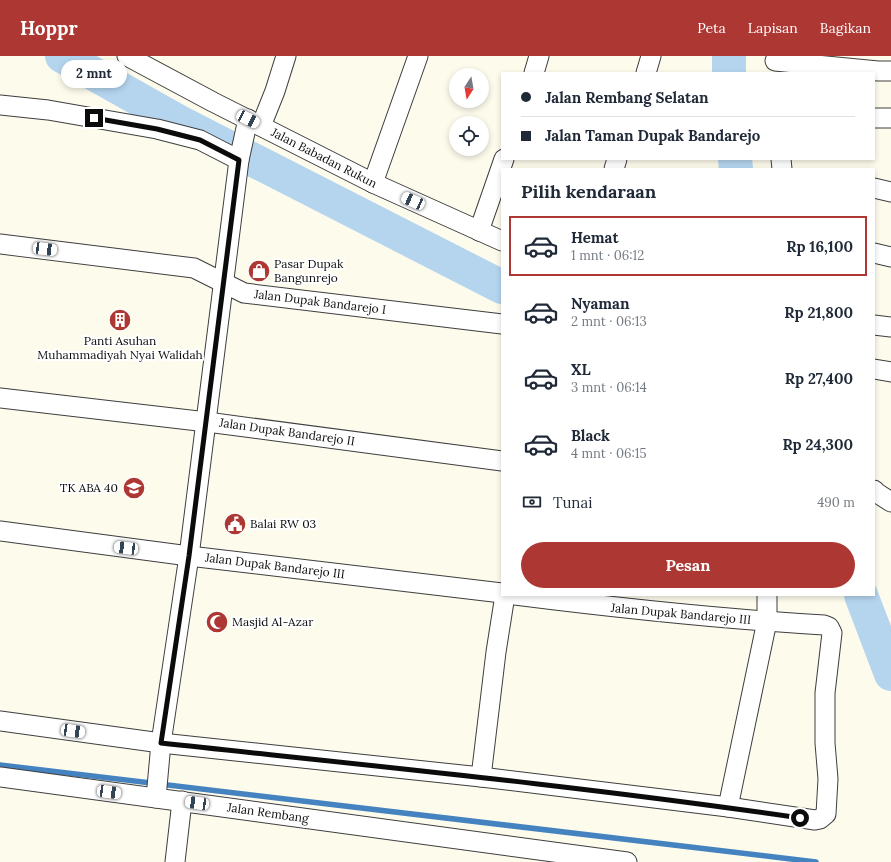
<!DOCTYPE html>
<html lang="id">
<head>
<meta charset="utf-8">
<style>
  body { margin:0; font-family:Lora,serif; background:#f6f6f7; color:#1f2937; height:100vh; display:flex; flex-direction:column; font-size:15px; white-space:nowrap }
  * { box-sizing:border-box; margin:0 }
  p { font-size:13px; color:#747a83 }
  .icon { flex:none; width:22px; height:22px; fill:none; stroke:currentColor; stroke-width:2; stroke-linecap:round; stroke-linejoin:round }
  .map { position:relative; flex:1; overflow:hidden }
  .side { position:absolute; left:501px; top:112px; width:374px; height:428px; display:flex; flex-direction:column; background:#fff; border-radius:0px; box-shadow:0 2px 6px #0003 }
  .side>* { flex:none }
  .hud { position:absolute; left:501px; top:16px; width:374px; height:88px; border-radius:0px; box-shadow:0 2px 6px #0003; display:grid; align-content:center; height:88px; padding:0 20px; background:#fff }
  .needle { width:26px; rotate:191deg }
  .fabs { position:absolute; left:449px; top:12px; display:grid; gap:8px }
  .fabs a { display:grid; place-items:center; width:40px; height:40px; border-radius:50%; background:#fff; box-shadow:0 2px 6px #0003; font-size:20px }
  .end { position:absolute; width:18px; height:18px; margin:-9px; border:5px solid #0b0b0b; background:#fff; box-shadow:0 0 0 2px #fff }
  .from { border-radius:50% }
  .bubble { position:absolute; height:28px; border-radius:14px; background:#fff; box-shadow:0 2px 6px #0003; font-size:13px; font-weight:800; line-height:28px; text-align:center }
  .car { position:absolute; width:12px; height:24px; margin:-12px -6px; border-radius:5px; box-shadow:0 0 3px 1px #0007; background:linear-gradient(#fff 24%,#345 0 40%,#fff 0 76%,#345 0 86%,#fff 0) }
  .hud b { display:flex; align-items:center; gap:14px; height:38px; font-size:15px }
  .hud b+b { border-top:1px solid #e0e1e3 }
  .hud i { width:10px; height:10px; background:#1f2937 }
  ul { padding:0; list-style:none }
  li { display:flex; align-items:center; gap:12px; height:60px; margin:0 8px 6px; padding:0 12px; border:2px solid transparent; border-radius:0px }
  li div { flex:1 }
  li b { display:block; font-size:15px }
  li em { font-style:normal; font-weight:800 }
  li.on { border-color:#ad3732 }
  li>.icon { width:36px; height:36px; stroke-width:1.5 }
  h2 { padding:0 20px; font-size:18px; line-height:48px }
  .pay { display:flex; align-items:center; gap:10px; height:44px; padding:0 20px; font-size:15px }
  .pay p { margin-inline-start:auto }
  .cta { display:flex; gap:8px; margin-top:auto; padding:8px 20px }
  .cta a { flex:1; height:46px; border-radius:24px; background:#ad3732; color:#fff; font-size:16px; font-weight:800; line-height:46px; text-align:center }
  header { display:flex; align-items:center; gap:24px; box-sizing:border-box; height:56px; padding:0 20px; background:#ad3732; color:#fff }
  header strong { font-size:19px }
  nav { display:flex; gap:22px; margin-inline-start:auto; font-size:14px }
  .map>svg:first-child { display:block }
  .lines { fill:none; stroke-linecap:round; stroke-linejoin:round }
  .stream { stroke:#4483bf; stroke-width:5.5 }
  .river { stroke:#b5d5ef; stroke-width:34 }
  .minor-casing { stroke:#3e3e3e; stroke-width:21 }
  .minor { stroke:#fff; stroke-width:19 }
  .route { stroke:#0b0b0b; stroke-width:5 }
  .labels { text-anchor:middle; stroke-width:4; stroke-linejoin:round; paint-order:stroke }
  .street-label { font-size:12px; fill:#0b0b0b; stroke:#fff }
  .poi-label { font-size:12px; fill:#0b0b0b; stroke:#fff; text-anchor:start }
</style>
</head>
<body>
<header>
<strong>Hoppr</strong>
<nav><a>Peta</a><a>Lapisan</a><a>Bagikan</a></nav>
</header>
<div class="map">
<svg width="891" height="806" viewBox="0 0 891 806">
  <rect width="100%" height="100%" fill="#fdfbec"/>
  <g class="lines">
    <path class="stream" d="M0,709L816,806"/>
    <g class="river">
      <path d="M62,0L183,68L502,231"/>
      <path d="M729,0V17"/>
      <path d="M735,103L736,113"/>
      <path d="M861,539L891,618"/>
    </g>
    <g class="minor-casing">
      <g id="minor">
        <path d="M127,0L213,46L373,127L502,185"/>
        <path d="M775,5L878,15H891"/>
        <path d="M534,17L539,0"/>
        <path d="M646,17L651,0"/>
        <path d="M0,49L48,54L157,73L200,84L239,104"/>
        <path d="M874,62H891"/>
        <path d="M261,70L275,35L286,0"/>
        <path d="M781,103L782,113"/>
        <path d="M614,113L617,103"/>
        <path d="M373,127L418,0"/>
        <path d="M874,132L891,136"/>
        <path d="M479,175L504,103"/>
        <path d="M0,188L194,212L244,237L502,268"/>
        <path d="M874,197L891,201"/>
        <path d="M874,269L891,271"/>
        <path d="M874,313L891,316"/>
        <path d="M0,342L207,366L502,405"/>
        <path d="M874,434L877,437L891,446"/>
        <path d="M0,475L189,500L502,537"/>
        <path d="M0,665L161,687L481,721L728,751L815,764L820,763L826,758L828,723L825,687V637L832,577L829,571L824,569C721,563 618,552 515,539"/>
        <path d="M0,721L627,806"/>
        <path d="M481,721L496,596L505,539"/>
        <path d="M156,742L161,687L189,500L239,104L248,63"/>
        <path d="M728,751L767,565V539"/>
        <path d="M175,806L182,745"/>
      </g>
    </g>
    <use href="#minor" class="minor"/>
  </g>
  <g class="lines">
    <path class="route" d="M94,62L157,73L200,84L239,104L189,500L161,687C374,710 588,731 800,762"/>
  </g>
  <defs>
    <g id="shop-disc" transform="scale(1.15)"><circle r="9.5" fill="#ad3732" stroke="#fff"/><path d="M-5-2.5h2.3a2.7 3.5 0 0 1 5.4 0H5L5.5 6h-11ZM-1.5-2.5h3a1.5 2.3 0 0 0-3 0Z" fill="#fff"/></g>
    <g id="building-disc" transform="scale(1.15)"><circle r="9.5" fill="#ad3732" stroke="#fff"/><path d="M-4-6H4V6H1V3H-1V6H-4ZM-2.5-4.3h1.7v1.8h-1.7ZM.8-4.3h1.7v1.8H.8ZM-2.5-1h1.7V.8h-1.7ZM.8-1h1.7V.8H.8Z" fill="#fff"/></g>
    <g id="school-disc" transform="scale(1.15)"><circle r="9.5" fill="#ad3732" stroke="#fff"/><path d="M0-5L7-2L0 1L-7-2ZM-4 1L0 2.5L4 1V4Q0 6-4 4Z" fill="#fff"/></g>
    <g id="civic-disc" transform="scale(1.15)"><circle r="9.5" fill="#ad3732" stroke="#fff"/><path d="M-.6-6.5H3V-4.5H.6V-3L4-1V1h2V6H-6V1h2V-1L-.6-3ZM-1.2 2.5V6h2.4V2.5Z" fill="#fff"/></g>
    <g id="mosque-disc" transform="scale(1.15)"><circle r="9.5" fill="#ad3732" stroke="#fff"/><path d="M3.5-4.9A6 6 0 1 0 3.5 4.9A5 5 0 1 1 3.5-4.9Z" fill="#fff"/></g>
  </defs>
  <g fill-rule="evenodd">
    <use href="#shop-disc" x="259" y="215"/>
    <use href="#building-disc" x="120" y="264"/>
    <use href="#school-disc" x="134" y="432"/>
    <use href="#civic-disc" x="235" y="468"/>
    <use href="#mosque-disc" x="217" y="566"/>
  </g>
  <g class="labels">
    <g class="street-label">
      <text transform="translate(324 102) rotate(27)" y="4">Jalan Babadan Rukun</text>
      <text transform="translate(320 246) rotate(7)" y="4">Jalan Dupak Bandarejo I</text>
      <text transform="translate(287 376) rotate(8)" y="4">Jalan Dupak Bandarejo II</text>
      <text transform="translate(275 510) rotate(7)" y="4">Jalan Dupak Bandarejo III</text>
      <text transform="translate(681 558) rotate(5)" y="4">Jalan Dupak Bandarejo III</text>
      <text transform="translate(268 757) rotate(8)" y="4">Jalan Rembang</text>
    </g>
    <g class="poi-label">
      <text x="274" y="212">Pasar Dupak<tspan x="274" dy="14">Bangunrejo</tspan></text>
      <text x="120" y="289" text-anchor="middle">Panti Asuhan<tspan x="120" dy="14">Muhammadiyah Nyai Walidah</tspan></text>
      <text x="118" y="436" text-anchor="end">TK ABA 40</text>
      <text x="250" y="472">Balai RW 03</text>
      <text x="232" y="570">Masjid Al-Azar</text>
    </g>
  </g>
</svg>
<div class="fabs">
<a><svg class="needle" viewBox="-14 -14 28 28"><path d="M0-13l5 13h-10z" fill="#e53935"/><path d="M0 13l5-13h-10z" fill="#747a83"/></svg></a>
<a><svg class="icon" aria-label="locate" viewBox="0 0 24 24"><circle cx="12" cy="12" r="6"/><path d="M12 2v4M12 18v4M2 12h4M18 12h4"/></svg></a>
</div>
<i class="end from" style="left:800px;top:762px"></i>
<i class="end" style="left:94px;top:62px"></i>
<div class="bubble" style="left:61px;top:4px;width:66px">2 mnt</div>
<i class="car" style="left:248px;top:63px;rotate:117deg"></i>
<i class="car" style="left:413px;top:145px;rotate:294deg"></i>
<i class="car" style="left:45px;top:193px;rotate:97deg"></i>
<i class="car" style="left:126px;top:492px;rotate:277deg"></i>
<i class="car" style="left:73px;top:675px;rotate:98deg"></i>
<i class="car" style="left:109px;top:736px;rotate:98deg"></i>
<i class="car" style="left:197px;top:747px;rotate:278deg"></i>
<div class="hud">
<b><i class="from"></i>Jalan Rembang Selatan</b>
<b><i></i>Jalan Taman Dupak Bandarejo</b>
</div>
<section class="side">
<h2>Pilih kendaraan</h2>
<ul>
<li class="on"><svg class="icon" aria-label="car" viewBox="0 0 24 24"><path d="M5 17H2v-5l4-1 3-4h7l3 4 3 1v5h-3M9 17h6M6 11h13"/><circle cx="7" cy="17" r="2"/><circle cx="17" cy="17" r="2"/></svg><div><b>Hemat</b><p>1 mnt · 06:12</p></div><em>Rp 16,100</em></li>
<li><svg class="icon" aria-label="car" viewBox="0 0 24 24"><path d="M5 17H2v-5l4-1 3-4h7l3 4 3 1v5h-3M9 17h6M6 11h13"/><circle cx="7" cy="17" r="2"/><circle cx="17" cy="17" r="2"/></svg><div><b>Nyaman</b><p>2 mnt · 06:13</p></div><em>Rp 21,800</em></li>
<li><svg class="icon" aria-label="car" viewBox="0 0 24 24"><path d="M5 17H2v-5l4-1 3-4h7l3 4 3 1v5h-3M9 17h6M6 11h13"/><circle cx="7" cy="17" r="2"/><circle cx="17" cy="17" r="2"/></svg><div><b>XL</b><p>3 mnt · 06:14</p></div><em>Rp 27,400</em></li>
<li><svg class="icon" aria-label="car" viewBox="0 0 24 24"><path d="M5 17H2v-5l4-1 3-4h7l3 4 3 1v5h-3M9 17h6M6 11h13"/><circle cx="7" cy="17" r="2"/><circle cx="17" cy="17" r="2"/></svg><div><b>Black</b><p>4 mnt · 06:15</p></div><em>Rp 24,300</em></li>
</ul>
<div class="pay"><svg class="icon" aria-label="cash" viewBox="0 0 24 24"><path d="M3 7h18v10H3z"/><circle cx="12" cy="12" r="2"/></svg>Tunai<p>490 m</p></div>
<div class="cta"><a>Pesan</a></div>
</section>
</div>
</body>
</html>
